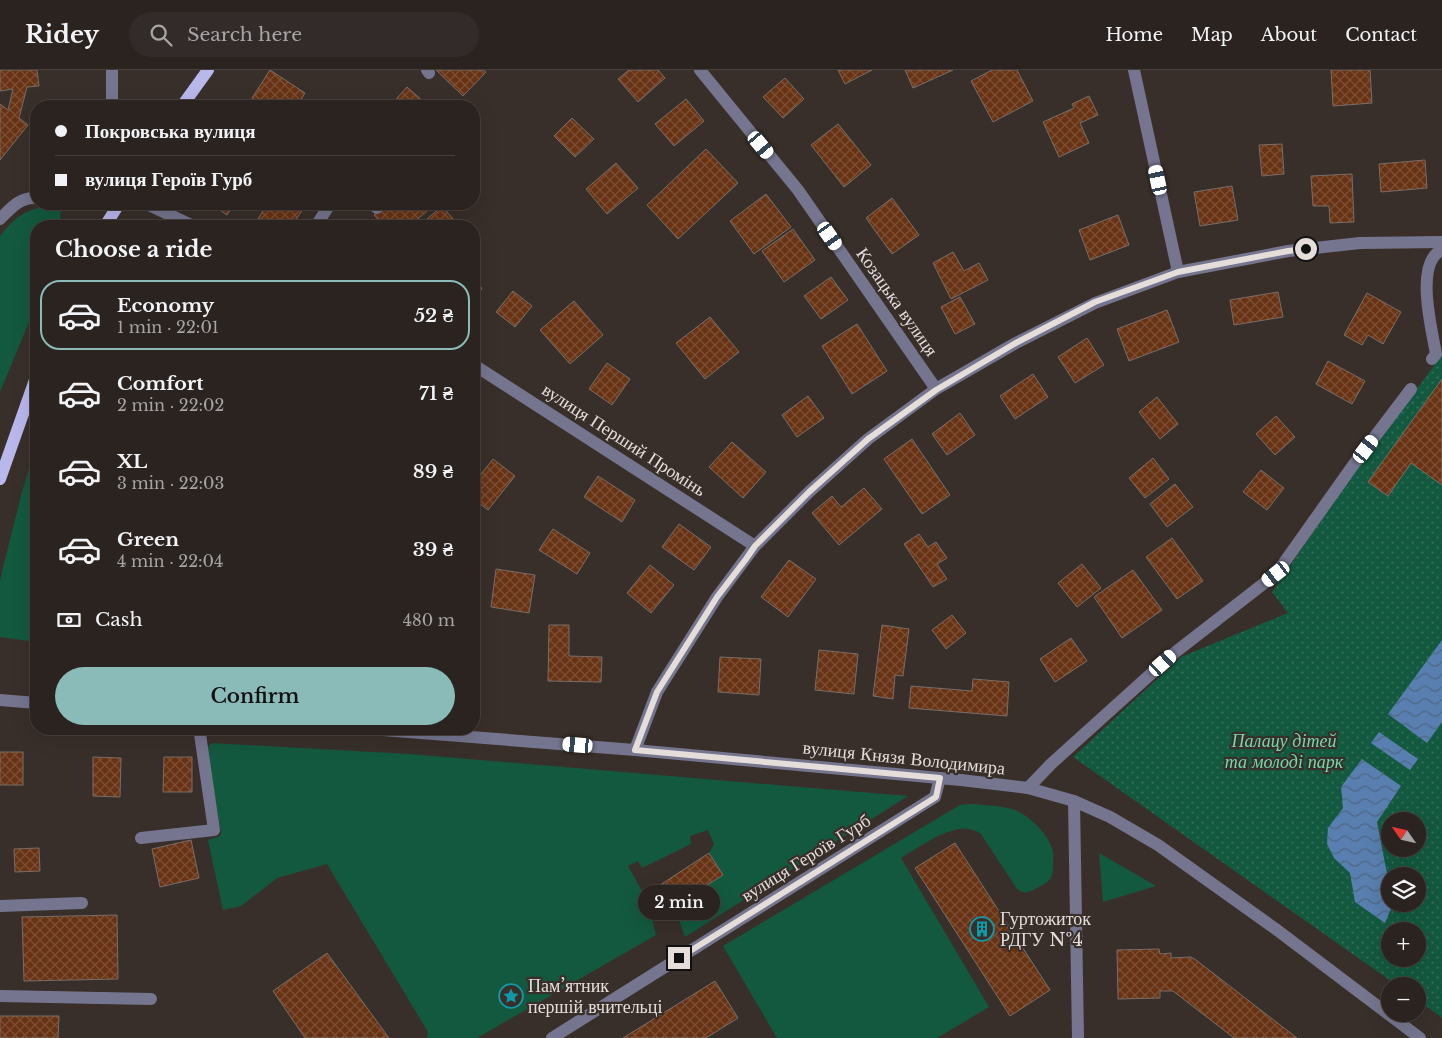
<!DOCTYPE html>
<html lang="en">
<head>
<meta charset="utf-8">
<style>
  body { margin:0; font-family:"Libre Baskerville",serif; background:#332b29; color:#f1f3f6; height:100vh; display:flex; flex-direction:column; font-size:19px; white-space:nowrap }
  * { box-sizing:border-box; margin:0 }
  p { font-size:16px; color:#a6a4a5 }
  .icon { flex:none; width:28px; height:28px; fill:none; stroke:currentColor; stroke-width:2; stroke-linecap:round; stroke-linejoin:round }
  .map { position:relative; flex:1; overflow:hidden }
  .side { position:absolute; left:30px; top:150px; width:450px; height:515px; display:flex; flex-direction:column; background:#2b2320; border-radius:20px; box-shadow:0 5px 20px #0002,0 0 0 1px #47403e }
  .side>* { flex:none }
  .top-card { position:absolute; left:30px; top:30px; width:450px; height:110px; border-radius:20px; box-shadow:0 5px 20px #0002,0 0 0 1px #47403e; display:grid; align-content:center; height:110px; padding:0 25px; background:#2b2320 }
  .needle { width:32px; rotate:304deg }
  .buttons { position:absolute; left:1381px; top:742px; display:grid; gap:10px }
  .buttons a { display:grid; place-items:center; width:45px; height:45px; border-radius:50%; background:#2b2320; box-shadow:0 5px 20px #0002,0 0 0 1px #47403e; font-size:25px }
  .end { position:absolute; width:22px; height:22px; margin:-11px; border:6px solid #e4ddda; background:#111; box-shadow:0 0 0 2px #111 }
  .from { border-radius:50% }
  .bubble { position:absolute; height:35px; border-radius:18px; background:#2b2320; box-shadow:0 5px 20px #0002,0 0 0 1px #47403e; font-size:16px; font-weight:600; line-height:35px; text-align:center }
  .car { position:absolute; width:15px; height:30px; margin:-15px -8px; border-radius:6px; box-shadow:0 0 4px 1px #0007; background:linear-gradient(#fff 24%,#345 0 40%,#fff 0 76%,#345 0 86%,#fff 0) }
  .top-card b { display:flex; align-items:center; gap:18px; height:48px; font-size:19px }
  .top-card b+b { border-top:1px solid #47403e }
  .top-card i { width:12px; height:12px; background:#f1f3f6 }
  ul { padding:0; list-style:none }
  li { display:flex; align-items:center; gap:15px; height:70px; margin:0 10px 8px; padding:0 15px; border:2px solid transparent; border-radius:20px }
  li div { flex:1 }
  li b { display:block; font-size:19px }
  li em { font-style:normal; font-weight:600 }
  li.selected { border-color:#8bbbb9 }
  li>.icon { width:45px; height:45px; stroke-width:1.5 }
  h2 { padding:0 25px; font-size:22px; line-height:60px }
  .pay { display:flex; align-items:center; gap:12px; height:55px; padding:0 25px; font-size:19px }
  .pay p { margin-inline-start:auto }
  .cta { display:flex; gap:10px; margin-top:auto; padding:10px 25px }
  .cta a { flex:1; height:58px; border-radius:30px; background:#8bbbb9; color:#111; font-size:20px; font-weight:600; line-height:58px; text-align:center }
  header { display:flex; align-items:center; gap:30px; box-sizing:border-box; height:70px; padding:0 25px; background:#2b2320; border-bottom:1px solid #47403e }
  header strong { font-size:24px }
  nav { display:flex; gap:28px; margin-inline-start:auto; font-size:18px }
  .search { width:350px; height:45px; background:#332b29; display:flex; align-items:center; gap:12px; box-sizing:border-box; padding:0 18px; border-radius:28px; color:#a6a4a5; font-size:19px }
  .map>svg:first-child { display:block }
  .grass { fill:#13593f }
  .park { fill:url(#park-dots); fill-rule:evenodd }
  .water { fill:url(#water-waves) }
  .building { fill:url(#building-cross-hatch); stroke:#796d67 }
  .lines { fill:none; stroke-linecap:round; stroke-linejoin:round }
  .minor { stroke:#75758f; stroke-width:12 }
  .major { stroke:#b8b8ed; stroke-width:12 }
  .route { stroke:#e4ddda; stroke-width:6 }
  .labels { text-anchor:middle; stroke-width:4.5; stroke-linejoin:round; paint-order:stroke }
  .street-label { font-size:18px; fill:#e4ddda; stroke:#392f2a }
  .park-label { font-size:18px; font-style:italic; fill:#72d9ac; stroke:#392f2a }
  .poi-label { font-size:18px; fill:#e4ddda; stroke:#392f2a; text-anchor:start }
</style>
</head>
<body>
<header>
<strong>Ridey</strong>
<div class="search"><svg class="icon" aria-label="search" viewBox="0 0 24 24"><circle cx="10" cy="10" r="6"/><path d="M15 15l6 6"/></svg>Search here</div>
<nav><a>Home</a><a>Map</a><a>About</a><a>Contact</a></nav>
</header>
<div class="map">
<svg width="1442" height="968" viewBox="0 0 1442 968">
  <defs>
    <pattern id="park-dots" width="8" height="8" patternUnits="userSpaceOnUse" patternTransform="scale(1.25)"><rect width="8" height="8" fill="#13593f"/><path d="M2 2h.1M6 6h.1" fill="none" stroke="#35705a" stroke-width="1.8" stroke-linecap="round"/></pattern>
    <pattern id="water-waves" width="16" height="10" patternUnits="userSpaceOnUse" patternTransform="scale(1.25)"><rect width="16" height="10" fill="#587faf"/><path d="M0 5q4-4 8 0t8 0" fill="none" stroke="#506783"/></pattern>
    <pattern id="building-cross-hatch" width="8" height="8" patternUnits="userSpaceOnUse" patternTransform="scale(1.25)"><rect width="8" height="8" fill="#683315"/><path d="M0 0l8 8M0 8l8-8" fill="none" stroke="#7d5036"/></pattern>
  </defs>
  <rect width="100%" height="100%" fill="#392f2a"/>
  <g class="grass">
    <path d="M61,135L60,156H36V235L0,322V166C20,141 30,138 61,135Z"/>
    <path d="M36,376V572L0,567V511L2,501L22,422Z"/>
    <path d="M212,673L409,684L908,726L685,867L674,836L723,805L709,783L714,774L708,760L690,766L691,774L642,798L638,791L628,796L647,830L656,865L477,968H427L428,962L327,794L277,808L241,836L223,840L208,770L220,766L221,763L206,678Z"/>
    <path d="M970,734C983,735 998,735 1012,739C1029,745 1049,764 1053,782C1054,786 1053,790 1053,794C1053,799 1053,804 1050,809C1047,813 1042,815 1037,818C1029,822 1025,825 1017,819L981,764C958,747 922,776 901,788L989,937L937,968H777L723,876L960,735Z"/>
    <path d="M1099,783L1156,816L1103,832Z"/>
  </g>
  <path class="park" d="M1442,285V948L1418,930V916H1398L1073,687L1181,587L1288,543L1272,522L1339,424ZM1390,751H1418V779H1390ZM1390,806H1418V834H1390ZM1390,861H1418V889H1390Z"/>
  <g class="water">
    <path d="M1442,570V652L1427,673L1388,644Z"/>
    <path d="M1379,662L1418,689L1410,700L1371,673Z"/>
    <path d="M1362,689L1401,716L1377,752L1390,819V834H1393L1385,853L1355,832L1350,803L1334,788L1327,774L1328,758L1343,738L1341,717Z"/>
  </g>
  <g class="building">
    <path d="M0,0H37L39,16L27,17L19,48L28,55L0,90V34L8,40L13,19L0,21Z"/>
    <path d="M270,0L305,23L297,36H265L252,28Z"/>
    <path d="M436,0H483L486,2L463,26Z"/>
    <path d="M629,0H658L665,8L638,32L618,9Z"/>
    <path d="M838,0H872L845,14Z"/>
    <path d="M905,0H953L913,18Z"/>
    <path d="M992,0H1017L1033,31L993,52L971,11Z"/>
    <path d="M1331,0H1370L1372,33L1333,36Z"/>
    <path d="M785,8L804,29L783,48L763,27Z"/>
    <path d="M407,17L425,33L421,36H390Z"/>
    <path d="M1089,26L1098,45L1080,53L1089,73L1059,87L1043,52L1074,38L1072,34Z"/>
    <path d="M686,29L704,51L674,76L655,54Z"/>
    <path d="M572,48L594,69L575,87L554,66Z"/>
    <path d="M838,54L871,95L844,117L811,75Z"/>
    <path d="M1282,74L1284,104L1262,106L1259,75Z"/>
    <path d="M706,79L738,113L678,169L647,135Z"/>
    <path d="M1425,90L1427,118L1381,122L1379,94Z"/>
    <path d="M616,93L638,118L607,144L586,119Z"/>
    <path d="M1352,104L1354,152L1330,153L1329,136H1313L1311,106Z"/>
    <path d="M1232,116L1238,150L1200,156L1194,122Z"/>
    <path d="M766,124L791,157L754,184L730,151Z"/>
    <path d="M892,128L919,165L892,184L866,148Z"/>
    <path d="M211,134H234L227,145Z"/>
    <path d="M267,134H306L292,156H269L258,149Z"/>
    <path d="M387,134H421L427,141L414,152L412,150L405,156H384L374,145Z"/>
    <path d="M442,136L459,156H419Z"/>
    <path d="M1118,145L1129,175L1090,190L1079,160Z"/>
    <path d="M793,159L815,190L784,212L762,181Z"/>
    <path d="M953,182L964,201L979,193L988,210L951,229L933,193Z"/>
    <path d="M831,207L848,230L821,249L804,226Z"/>
    <path d="M474,213L482,218L474,232Z"/>
    <path d="M513,221L532,236L515,257L496,242Z"/>
    <path d="M1278,222L1283,247L1234,255L1230,230Z"/>
    <path d="M1367,223L1401,242L1383,274L1368,265L1362,275L1344,265Z"/>
    <path d="M960,227L975,254L955,264L941,237Z"/>
    <path d="M574,231L603,265L570,294L540,260Z"/>
    <path d="M1167,240L1179,272L1129,291L1117,259Z"/>
    <path d="M710,247L739,282L705,309L676,273Z"/>
    <path d="M857,254L887,301L852,324L822,276Z"/>
    <path d="M1087,268L1104,295L1075,313L1058,287Z"/>
    <path d="M1328,291L1365,311L1352,334L1316,314Z"/>
    <path d="M607,293L630,309L612,335L589,319Z"/>
    <path d="M1033,304L1048,327L1015,349L1000,326Z"/>
    <path d="M1442,309V415L1411,393L1388,426L1368,412Z"/>
    <path d="M808,326L824,348L797,367L782,345Z"/>
    <path d="M1157,327L1178,354L1160,369L1139,342Z"/>
    <path d="M960,343L975,365L947,385L932,364Z"/>
    <path d="M1276,346L1295,367L1275,385L1256,364Z"/>
    <path d="M912,369L950,425L922,444L884,389Z"/>
    <path d="M732,372L766,402L743,428L709,397Z"/>
    <path d="M1153,388L1169,409L1145,428L1129,408Z"/>
    <path d="M493,389L515,406L488,440L474,429V413Z"/>
    <path d="M1261,400L1284,418L1267,440L1243,422Z"/>
    <path d="M598,406L635,430L622,452L584,427Z"/>
    <path d="M1175,414L1193,437L1167,457L1150,434Z"/>
    <path d="M864,418L882,439L839,475L812,443L832,426L841,437Z"/>
    <path d="M679,454L711,477L694,500L662,477Z"/>
    <path d="M553,459L590,483L577,504L539,480Z"/>
    <path d="M919,464L928,477L936,472L947,488L937,494L947,509L933,517L904,474Z"/>
    <path d="M1172,468L1203,511L1177,529L1146,487Z"/>
    <path d="M789,490L816,509L788,547L761,527Z"/>
    <path d="M1082,494L1101,518L1077,537L1058,513Z"/>
    <path d="M650,495L674,515L651,543L627,523Z"/>
    <path d="M496,499L535,505L529,543L491,537Z"/>
    <path d="M1133,500L1162,540L1122,568L1094,527Z"/>
    <path d="M952,545L966,563L946,579L932,560Z"/>
    <path d="M549,555H569V586L602,587L601,612L548,611Z"/>
    <path d="M882,555L909,559L903,606L895,605L893,629L873,626Z"/>
    <path d="M1071,568L1087,591L1055,612L1040,589Z"/>
    <path d="M819,580L858,584L854,624L815,620Z"/>
    <path d="M720,587L761,589L759,625L718,622Z"/>
    <path d="M973,609L1009,612L1007,646L909,638L911,616L972,621Z"/>
    <rect x="0" y="682" width="23" height="33"/>
    <path d="M93,687L121,688L120,727L93,726Z"/>
    <path d="M164,687H192V722H163Z"/>
    <path d="M191,770L199,808L160,817L152,779Z"/>
    <path d="M955,773L1050,920L1010,946L915,798Z"/>
    <path d="M39,778L40,801L15,802L14,779Z"/>
    <path d="M709,783L723,805L674,836L660,815Z"/>
    <path d="M117,845L118,909L24,911L22,847Z"/>
    <path d="M1159,879L1160,884L1171,883V888L1191,887L1196,890L1297,968H1234L1173,921H1160V928L1118,929L1117,880Z"/>
    <path d="M327,883L389,968H305L273,921Z"/>
    <path d="M715,911L738,948L706,968H623Z"/>
    <path d="M0,946H59L58,968H0Z"/>
  </g>
  <g class="lines">
    <g class="minor">
      <path d="M112,0V36"/>
      <path d="M427,0L429,3"/>
      <path d="M700,0L798,120L936,319"/>
      <path d="M1134,0L1178,202"/>
      <path d="M147,134L193,156"/>
      <path d="M372,134L377,138"/>
      <path d="M0,149C11,138 20,127 36,128"/>
      <path d="M316,156L330,134"/>
      <path d="M1432,289L1436,284C1432,260 1414,192 1442,180"/>
      <path d="M474,295L755,476"/>
      <path d="M0,630L36,633"/>
      <path d="M370,659L635,680L961,710L1028,718L1074,731L1110,747L1158,775L1277,860L1420,968"/>
      <path d="M635,680L657,622L717,527L755,476L809,422L868,369L936,319L1014,274L1095,233L1178,202L1288,181L1360,173L1442,172"/>
      <path d="M1028,718L1051,694L1173,584L1276,504L1354,394L1411,319"/>
      <path d="M1074,731L1078,968"/>
      <path d="M141,768L214,760L200,664L201,659"/>
      <path d="M0,836L82,833"/>
      <path d="M0,926L151,929"/>
      <path d="M552,968L935,727L940,708"/>
    </g>
    <g class="major">
      <path d="M182,36L208,0"/>
      <path d="M105,156L119,134"/>
      <path d="M0,409L36,307"/>
    </g>
  </g>
  <g class="lines">
    <path class="route" d="M679,888L936,727L940,708L635,680L657,622L717,527L746,489L755,476L809,422L868,369L936,320L1014,274L1095,232L1178,202L1288,181L1306,179"/>
  </g>
  <defs>
    <g id="building-ring" transform="scale(1.25)"><circle r="9.5" fill="#392f2a" stroke="#0f9aa8" stroke-width="1.5"/><path d="M-4-6H4V6H1V3H-1V6H-4ZM-2.5-4.3h1.7v1.8h-1.7ZM.8-4.3h1.7v1.8H.8ZM-2.5-1h1.7V.8h-1.7ZM.8-1h1.7V.8H.8Z" fill="#0f9aa8"/></g>
    <g id="sight-ring" transform="scale(1.25)"><circle r="9.5" fill="#392f2a" stroke="#0f9aa8" stroke-width="1.5"/><path d="M0-6L1.8-2.2L6-1.7L2.9 1.2L3.7 5.4L0 3.3L-3.7 5.4L-2.9 1.2L-6-1.7L-1.8-2.2Z" fill="#0f9aa8"/></g>
  </defs>
  <g fill-rule="evenodd">
    <use href="#building-ring" x="982" y="859"/>
    <use href="#sight-ring" x="511" y="926"/>
  </g>
  <g class="labels">
    <g class="street-label">
      <text transform="translate(897 232) rotate(55)" y="6">Козацька вулиця</text>
      <text transform="translate(624 370) rotate(33)" y="6">вулиця Перший Промінь</text>
      <text transform="translate(904 688) rotate(6)" y="6">вулиця Князя Володимира</text>
      <text transform="translate(806 788) rotate(-32)" y="6">вулиця Героїв Гурб</text>
    </g>
    <g class="park-label">
      <text x="1284" y="677">Палацу дітей<tspan x="1284" dy="21">та молоді парк</tspan></text>
    </g>
    <g class="poi-label">
      <text x="1000" y="855">Гуртожиток<tspan x="1000" dy="21">РДГУ №4</tspan></text>
      <text x="528" y="922">Пам’ятник<tspan x="528" dy="21">першій вчительці</tspan></text>
    </g>
  </g>
</svg>
<div class="buttons">
<a><svg class="needle" viewBox="-14 -14 28 28"><path d="M0-13l5 13h-10z" fill="#e53935"/><path d="M0 13l5-13h-10z" fill="#a6a4a5"/></svg></a>
<a><svg class="icon" aria-label="layers" viewBox="0 0 24 24"><path d="M12 4l9 5-9 5-9-5zM3 14l9 5 9-5"/></svg></a>
<a>+</a>
<a>−</a>
</div>
<i class="end from" style="left:1306px;top:179px"></i>
<i class="end" style="left:679px;top:888px"></i>
<div class="bubble" style="left:638px;top:815px;width:82px">2 min</div>
<i class="car" style="left:761px;top:75px;rotate:140deg"></i>
<i class="car" style="left:1158px;top:110px;rotate:348deg"></i>
<i class="car" style="left:830px;top:166px;rotate:145deg"></i>
<i class="car" style="left:1366px;top:379px;rotate:37deg"></i>
<i class="car" style="left:1276px;top:504px;rotate:232deg"></i>
<i class="car" style="left:1163px;top:593px;rotate:48deg"></i>
<i class="car" style="left:578px;top:675px;rotate:275deg"></i>
<div class="top-card">
<b><i class="from"></i>Покровська вулиця</b>
<b><i></i>вулиця Героїв Гурб</b>
</div>
<section class="side">
<h2>Choose a ride</h2>
<ul>
<li class="selected"><svg class="icon" aria-label="car" viewBox="0 0 24 24"><path d="M5 17H2v-5l4-1 3-4h7l3 4 3 1v5h-3M9 17h6M6 11h13"/><circle cx="7" cy="17" r="2"/><circle cx="17" cy="17" r="2"/></svg><div><b>Economy</b><p>1 min · 22:01</p></div><em>52 ₴</em></li>
<li><svg class="icon" aria-label="car" viewBox="0 0 24 24"><path d="M5 17H2v-5l4-1 3-4h7l3 4 3 1v5h-3M9 17h6M6 11h13"/><circle cx="7" cy="17" r="2"/><circle cx="17" cy="17" r="2"/></svg><div><b>Comfort</b><p>2 min · 22:02</p></div><em>71 ₴</em></li>
<li><svg class="icon" aria-label="car" viewBox="0 0 24 24"><path d="M5 17H2v-5l4-1 3-4h7l3 4 3 1v5h-3M9 17h6M6 11h13"/><circle cx="7" cy="17" r="2"/><circle cx="17" cy="17" r="2"/></svg><div><b>XL</b><p>3 min · 22:03</p></div><em>89 ₴</em></li>
<li><svg class="icon" aria-label="car" viewBox="0 0 24 24"><path d="M5 17H2v-5l4-1 3-4h7l3 4 3 1v5h-3M9 17h6M6 11h13"/><circle cx="7" cy="17" r="2"/><circle cx="17" cy="17" r="2"/></svg><div><b>Green</b><p>4 min · 22:04</p></div><em>39 ₴</em></li>
</ul>
<div class="pay"><svg class="icon" aria-label="cash" viewBox="0 0 24 24"><path d="M3 7h18v10H3z"/><circle cx="12" cy="12" r="2"/></svg>Cash<p>480 m</p></div>
<div class="cta"><a>Confirm</a></div>
</section>
</div>
</body>
</html>
